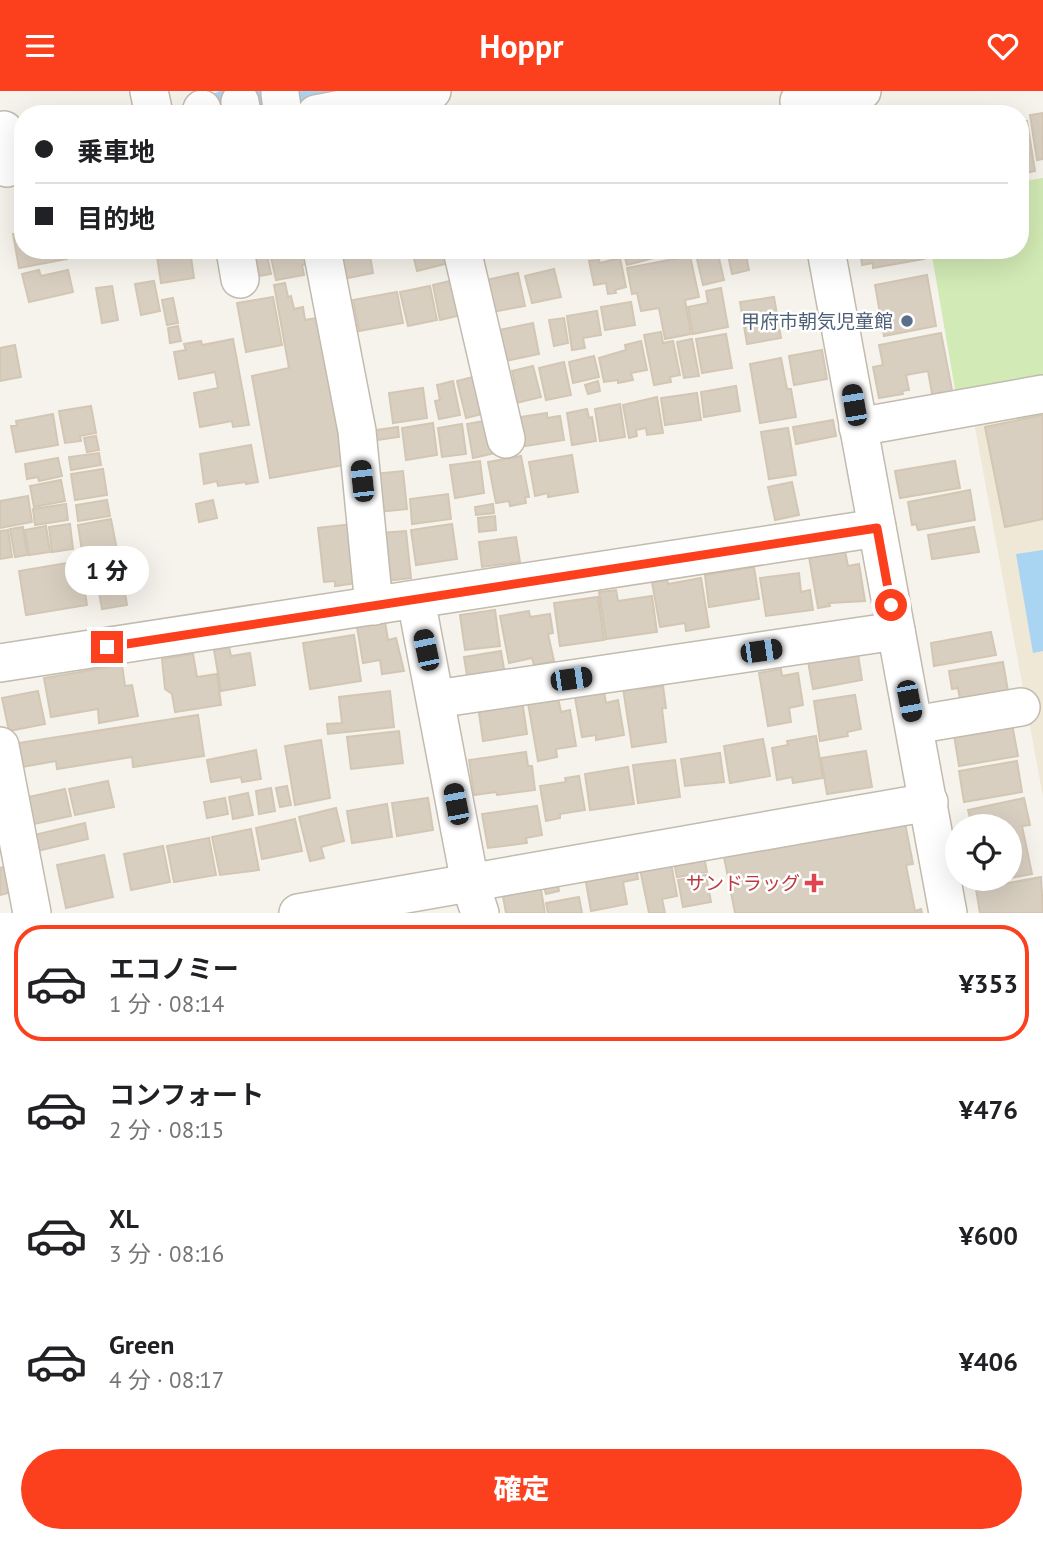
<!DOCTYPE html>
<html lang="ja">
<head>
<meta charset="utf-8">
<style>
  body { margin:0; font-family:"PT Sans","Noto Sans JP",sans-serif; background:#f6f6f6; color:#202124; height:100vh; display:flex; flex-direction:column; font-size:26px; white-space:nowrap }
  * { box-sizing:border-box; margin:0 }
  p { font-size:23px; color:#757577 }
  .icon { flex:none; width:38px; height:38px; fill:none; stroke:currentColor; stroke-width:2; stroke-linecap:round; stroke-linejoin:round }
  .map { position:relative; height:822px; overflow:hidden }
  .sheet { display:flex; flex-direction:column; background:#fff; flex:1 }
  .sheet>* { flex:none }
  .top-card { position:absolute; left:14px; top:14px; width:1015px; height:154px; border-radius:28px; box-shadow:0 7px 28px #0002; display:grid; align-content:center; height:154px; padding:0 21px; background:#fff }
  .fabs { position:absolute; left:945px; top:723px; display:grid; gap:14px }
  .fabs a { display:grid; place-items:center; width:77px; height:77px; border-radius:50%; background:#fff; box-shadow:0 7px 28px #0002; font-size:35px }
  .end { position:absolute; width:32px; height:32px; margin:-16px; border:9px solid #fc3f1d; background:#fff; box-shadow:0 0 0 4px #fff }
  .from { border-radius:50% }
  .bubble { position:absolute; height:49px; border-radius:24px; background:#fff; box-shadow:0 7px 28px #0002; font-size:23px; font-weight:800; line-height:49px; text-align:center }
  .car { position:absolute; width:21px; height:42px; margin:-21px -10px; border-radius:9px; box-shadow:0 0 5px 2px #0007; background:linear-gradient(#222 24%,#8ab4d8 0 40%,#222 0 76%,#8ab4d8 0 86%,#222 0) }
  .top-card b { display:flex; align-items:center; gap:24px; height:66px; font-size:26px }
  .top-card b+b { border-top:2px solid #e0e0e0 }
  .top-card i { width:18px; height:18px; background:#202124 }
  ul { padding:12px 0 0; list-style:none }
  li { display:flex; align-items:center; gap:21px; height:116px; margin:0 14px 10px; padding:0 7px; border:4px solid transparent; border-radius:28px }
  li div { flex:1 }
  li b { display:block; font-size:26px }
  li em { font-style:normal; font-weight:800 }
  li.active { border-color:#fc3f1d }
  li>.icon { width:63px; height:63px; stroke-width:1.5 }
  .cta { display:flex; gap:14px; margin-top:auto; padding:14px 21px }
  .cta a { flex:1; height:80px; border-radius:42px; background:#fc3f1d; color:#fff; font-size:28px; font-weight:800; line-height:80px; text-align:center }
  header { display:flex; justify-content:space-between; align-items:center; height:91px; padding:0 21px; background:#fc3f1d; color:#fff; font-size:32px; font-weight:800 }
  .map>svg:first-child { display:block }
  .education { fill:#efe8d6 }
  .green { fill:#d2eab5 }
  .water { fill:#a9d4f2 }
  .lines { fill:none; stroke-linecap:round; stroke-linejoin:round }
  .river { stroke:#a9d4f2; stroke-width:49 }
  .building { fill:#d8cfc1; stroke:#d3c7b4; stroke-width:2 }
  .minor-casing { stroke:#c2bbae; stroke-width:40 }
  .minor { stroke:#fff; stroke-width:37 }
  .route { stroke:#fc3f1d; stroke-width:9 }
  .service-dot { fill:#5c6f8a; stroke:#fff; stroke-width:2.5 }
  .health-dot { fill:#e0444e; stroke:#fff; stroke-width:2.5 }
  .labels { text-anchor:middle; stroke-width:5; stroke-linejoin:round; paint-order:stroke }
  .service-label { font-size:19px; fill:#4e5e75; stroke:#fff; text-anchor:end }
  .health-label { font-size:19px; fill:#be3a42; stroke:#fff; text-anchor:end }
</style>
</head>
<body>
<header><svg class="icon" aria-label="menu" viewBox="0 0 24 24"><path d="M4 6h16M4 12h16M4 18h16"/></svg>Hoppr<svg class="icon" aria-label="heart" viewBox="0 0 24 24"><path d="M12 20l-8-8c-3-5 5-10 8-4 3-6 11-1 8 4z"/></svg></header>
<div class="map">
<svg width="1043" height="822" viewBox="0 0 1043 822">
  <rect width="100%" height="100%" fill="#f6f3ec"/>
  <path class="education" d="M1043,318V706L974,331Z"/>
  <path class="green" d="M1043,87V294L957,310L931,159H1020V91Z"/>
  <path class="water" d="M1043,459V560L1033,562L1016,463Z"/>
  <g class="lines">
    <path class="river" d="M228,23L345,0"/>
  </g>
  <g class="building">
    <path d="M980,16L981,23H961L960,20Z"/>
    <path d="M1043,22V68L1037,69L1030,24Z"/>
    <path d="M1027,30L1035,80L1020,83V31Z"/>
    <path d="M23,141V159H66L67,168L19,177L13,143Z"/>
    <path d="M156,159H190L194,187L161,192Z"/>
    <path d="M243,159H266L271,183L249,187Z"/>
    <path d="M282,159H311L314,172L302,174L304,184L276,189L270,162Z"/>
    <path d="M337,159H369L373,182L343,188Z"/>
    <path d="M373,159H407V160L374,167Z"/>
    <path d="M412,159H446L449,172L417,180Z"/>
    <path d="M623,159H659L661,165L627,174Z"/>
    <path d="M695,159H717L724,189L703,194Z"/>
    <path d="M727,159H745L749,179L732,183Z"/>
    <path d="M870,159H922L924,168L873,177V172L862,174L861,166L871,164Z"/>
    <path d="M690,165L699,206L685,209L691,243L665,248L659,217L641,220L637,202L632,203L627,177Z"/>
    <path d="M620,167L626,196L615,199L616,202L608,203L606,192L594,194L589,170L599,169L600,172Z"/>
    <path d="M554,178L561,206L532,212L525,185Z"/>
    <path d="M39,179L41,185L68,179L73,201L29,211L22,183Z"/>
    <path d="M518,182L525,215L492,221L486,189Z"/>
    <path d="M927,184L936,235L884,245L875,194Z"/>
    <path d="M454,189L461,224L440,229L433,194Z"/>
    <path d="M154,190L160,220L141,224L135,193Z"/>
    <path d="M285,192L288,206L291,205L294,218L303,216L305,229L322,226L339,320L334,321L344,374L270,387L252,285L289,277L274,194Z"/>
    <path d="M112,195L118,229L102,232L96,197Z"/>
    <path d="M430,195L437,229L408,235L400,201Z"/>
    <path d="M721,197L728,236L693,243L688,216L708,212L706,200Z"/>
    <path d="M397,201L403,232L359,240L353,209Z"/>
    <path d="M273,206L282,254L246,261L237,212Z"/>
    <path d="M774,206L781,247L747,253L740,211Z"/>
    <path d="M173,207L178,232L167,234L162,209Z"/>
    <path d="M631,211L635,234L605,239L601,216Z"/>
    <path d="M597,220L601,244L583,247L585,257L572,259L567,225Z"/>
    <path d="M564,227L568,252L554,255L549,229Z"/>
    <path d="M533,232L539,263L505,270L499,239Z"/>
    <path d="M178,235L181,250L170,252L168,237Z"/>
    <path d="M661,241L663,252L673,250L680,284L670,286L671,291L654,294L644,244Z"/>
    <path d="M941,242L953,304L933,308L928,280L906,284L909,299L902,300L903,303L879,307L873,276L883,274L879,254Z"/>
    <path d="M726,243L732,277L702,282L696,248Z"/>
    <path d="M233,248L249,334L233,336L232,330L200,336L194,302L218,297L215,281L179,288L174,261L186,259L184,253L201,250L202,254Z"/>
    <path d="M692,248L699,285L684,287L677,251Z"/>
    <path d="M641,250L647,279L631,282L633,289L618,292V289L604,291L599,267L626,259L625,254Z"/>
    <path d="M15,254L21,286L0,290V257Z"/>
    <path d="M822,259L827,288L794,294L789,265Z"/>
    <path d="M594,265L599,286L573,292L569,271Z"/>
    <path d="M781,267L787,298H791L796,326L760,332L750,273Z"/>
    <path d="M564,271L571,304L546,309L539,277Z"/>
    <path d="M533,275L541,306L516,312L512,293H515L512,280Z"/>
    <path d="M477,285L486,322L466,327L457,290Z"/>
    <path d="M453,290L460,324L439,328L435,310L440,309L437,294Z"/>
    <path d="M598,290L600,300L588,303L585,294Z"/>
    <path d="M736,295L740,320L704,326L701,301Z"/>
    <path d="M423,297L427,327L393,332L389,302Z"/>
    <path d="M697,302L701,329L665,334L661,307Z"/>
    <path d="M657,306L663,342L647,344L646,337L636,339L637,345L629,347L623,314Z"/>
    <path d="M620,313L625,346L600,350L595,318Z"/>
    <path d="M91,315L96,342L80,345L81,350L65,352L59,320Z"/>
    <path d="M587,318L589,327L592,326L596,350L572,354L567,322Z"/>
    <path d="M547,322V327L560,325L564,349L525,355L520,326Z"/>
    <path d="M53,323L58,354L16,361L11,335H17L16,330Z"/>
    <path d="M1043,324V428L1005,436L985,336Z"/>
    <path d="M489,329L495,362L473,367L467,333Z"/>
    <path d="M833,329L836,345L796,353L793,336Z"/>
    <path d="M433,332L437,364L406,369L402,337Z"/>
    <path d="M462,333L466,363L442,366L438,337Z"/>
    <path d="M398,336L399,346L370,350L369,340Z"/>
    <path d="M788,337L796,384L769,388L761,341Z"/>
    <path d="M96,345L99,359L87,361L84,347Z"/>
    <path d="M251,354L258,391L246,393V391L218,395L217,390L204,393L200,363Z"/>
    <path d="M99,362L101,374L71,379L69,366Z"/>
    <path d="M572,364L578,401L548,406V402L535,405L529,371Z"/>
    <path d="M521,365L529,406H525L526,412L510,415L509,410L496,412L488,371Z"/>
    <path d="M58,367L62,385L39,390L38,386L27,388L25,373Z"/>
    <path d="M480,370L484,402L455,407L450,374Z"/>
    <path d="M955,370L960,397L900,407L895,380Z"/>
    <path d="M103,378L107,404L75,409L71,383Z"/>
    <path d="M403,380L407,418L378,421L374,383Z"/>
    <path d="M61,389L65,410L34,416L30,395Z"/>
    <path d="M792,391L799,424L775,429L768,396Z"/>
    <path d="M970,399L975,429L918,439L916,433L912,434L908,411Z"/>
    <path d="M448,403L451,428L412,433L410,408Z"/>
    <path d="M28,405L32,431L0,437V410Z"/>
    <path d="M107,409L110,425L78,430L76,414Z"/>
    <path d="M213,409L217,427L199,431L196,413Z"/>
    <path d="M66,413L68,429L35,434L33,418Z"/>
    <path d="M493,413L494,422L476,424L475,416Z"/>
    <path d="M495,425L496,439L479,441L478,427Z"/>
    <path d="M111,428L117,459L99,463L97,457L82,460L78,434Z"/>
    <path d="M70,433L73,458L52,461L49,436Z"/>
    <path d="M352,433L358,492L335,495V490L324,491L318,437Z"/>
    <path d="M452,433L457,468L416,474L411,439Z"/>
    <path d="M46,435L50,461L29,464L25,439Z"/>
    <path d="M23,436L27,464L15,466L10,438Z"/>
    <path d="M974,436L979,461L932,468L928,444Z"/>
    <path d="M8,439L12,466L0,468V440Z"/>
    <path d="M406,440L411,487L386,490L380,442Z"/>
    <path d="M516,446L520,471L482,476L479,451Z"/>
    <path d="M845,460L848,475L859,473L865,510L829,512L830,515L818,517L809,466Z"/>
    <path d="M119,468L127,514L102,518L94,472Z"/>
    <path d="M80,470L87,514L26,524L19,480Z"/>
    <path d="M754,476L759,508L709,516L705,484Z"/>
    <path d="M799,482L801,501L810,499L813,519L766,525L760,487Z"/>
    <path d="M701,487L709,536L686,540L685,532L660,536L652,491L667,489L668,493Z"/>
    <path d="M616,499L618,510L652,505L657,541L606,548L599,501Z"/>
    <path d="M598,506L604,549L560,555L554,512Z"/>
    <path d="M495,519L500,555L465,559L460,524Z"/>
    <path d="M529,520L530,526L550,523L553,542L548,543L554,570L534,574L532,567L509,572L500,525Z"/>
    <path d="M385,531L388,549L396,547L404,580L382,583L380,569L363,572L357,536Z"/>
    <path d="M991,541L996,564L934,575L931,552Z"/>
    <path d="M354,544L361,590L310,598L303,552Z"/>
    <path d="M229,556L231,565L250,562L255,594L221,600L214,559Z"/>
    <path d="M857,557L862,589L813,598L807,565Z"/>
    <path d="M501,560L505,584L468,590L464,566Z"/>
    <path d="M193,563L197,586L217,583L221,614L175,621L172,603L165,598L162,568Z"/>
    <path d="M1003,571L1008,600L960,608L958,597L952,598L949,580Z"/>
    <path d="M122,574L125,595L132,594L138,625L99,632L98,618L51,626L44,587Z"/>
    <path d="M781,578L782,585L798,582L803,614L789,617L791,631L768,635L759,582Z"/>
    <path d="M640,595L641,598L663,595L666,617H662L666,651L632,656L623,597Z"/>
    <path d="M38,600L45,633L9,640L2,607Z"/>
    <path d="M390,600L394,636L328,643L327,633L342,632L339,606Z"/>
    <path d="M574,601H604L606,612L618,609L624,644L596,649V644L582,646Z"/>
    <path d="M855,604L861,638L847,641L848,645L820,650L814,610Z"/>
    <path d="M558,607L561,621L570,619L576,655L556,658L557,666L538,670L528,612Z"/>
    <path d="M522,609L527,643L483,650L478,615Z"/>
    <path d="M198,624L204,665L133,676L132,666L57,678L56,670L16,677L12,653Z"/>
    <path d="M1012,633L1018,665L959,675L954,644Z"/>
    <path d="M399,640L403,672L351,678L347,646Z"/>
    <path d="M816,645L823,687L793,692L792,686L777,689L772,657L788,654L787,650Z"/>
    <path d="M763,648L770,685L730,692L724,655Z"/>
    <path d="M321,649L330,707L295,714L285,655Z"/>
    <path d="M256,659L261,688L242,691L241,686L211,691L207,669Z"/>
    <path d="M866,660L872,696L827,703L821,667Z"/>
    <path d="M526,661L528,675H532L535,699L497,704L496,701L474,704L469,669Z"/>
    <path d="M720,662L724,691L685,695L681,668Z"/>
    <path d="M675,669L680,706L638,712L633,674Z"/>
    <path d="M1017,670L1022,701L964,711L959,680Z"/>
    <path d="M628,676L634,713L590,719L585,683Z"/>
    <path d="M579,685L585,719L560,723V727L546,730L540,695L566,691L565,687Z"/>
    <path d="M108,690L114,716L75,724L69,698Z"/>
    <path d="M287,695L291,714L280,716L276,697Z"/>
    <path d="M271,697L275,720L259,723L256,700Z"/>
    <path d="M65,698L71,725L29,734L24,707Z"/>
    <path d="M248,702L253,724L233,728L229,706Z"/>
    <path d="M225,707L228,723L207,727L204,711Z"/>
    <path d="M428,707L433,739L397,745L392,712Z"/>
    <path d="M1024,707L1030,734L1022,735L1032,783L1010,787V735H972L968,719Z"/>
    <path d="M387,713L392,746L352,752L347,720Z"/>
    <path d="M537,715L542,744L526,747L527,752L488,757L482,723Z"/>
    <path d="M336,717L344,750L321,756L324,767L310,770L299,726Z"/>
    <path d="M295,728L302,760L262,768L256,737Z"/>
    <path d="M85,732L88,748L33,761L30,745Z"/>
    <path d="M905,732L913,773L906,774L915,820L921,818L922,822H735L724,766Z"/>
    <path d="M251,738L259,779L220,784L212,746Z"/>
    <path d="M209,747L216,784L174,791L167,755Z"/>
    <path d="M163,755L170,791L131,799L124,763Z"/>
    <path d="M104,764L113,806L66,817L57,774Z"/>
    <path d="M704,766L707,781L677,786L674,772Z"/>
    <path d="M671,772L677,805L662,808L665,822H649L640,778Z"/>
    <path d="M10,774L16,800L0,804V777Z"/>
    <path d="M636,777L638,788L623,791L627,813L591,820L585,786Z"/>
    <path d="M706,784L711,811L683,816L678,789Z"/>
    <path d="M1041,786L1043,822H980L976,798Z"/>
    <path d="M557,790L559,800L546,803L543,793Z"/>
    <path d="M540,793L545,822H506L502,800Z"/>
    <path d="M579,806L582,822H548L546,812Z"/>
  </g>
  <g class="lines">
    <g class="minor-casing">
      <g id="minor">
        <path d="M149,0L154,23"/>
        <path d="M280,3L283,23"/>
        <path d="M799,10L862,0"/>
        <path d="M240,11L242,23"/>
        <path d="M202,18L203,23"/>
        <path d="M316,23L432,0"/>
        <path d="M4,39L7,77"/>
        <path d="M235,159L240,188"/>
        <path d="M322,159L357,340L374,515"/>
        <path d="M462,159L506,348"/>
        <path d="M826,159L948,822"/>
        <path d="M858,336L1043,303"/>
        <path d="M416,509L470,792L480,822"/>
        <path d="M0,572L877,437"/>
        <path d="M436,608L896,540"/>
        <path d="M914,634L1021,616"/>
        <path d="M0,655L32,822"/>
        <path d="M298,822L929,711"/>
      </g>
    </g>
    <use href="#minor" class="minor"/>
  </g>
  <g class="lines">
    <path class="route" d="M107,556L877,437L891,514"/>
  </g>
  <circle class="service-dot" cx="907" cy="230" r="7"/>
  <path class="health-dot" d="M810.5 781.5h7v7h7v7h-7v7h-7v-7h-7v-7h7z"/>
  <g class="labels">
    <g class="service-label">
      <text x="893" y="237">甲府市朝気児童館</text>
    </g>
    <g class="health-label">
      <text x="800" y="799">サンドラッグ</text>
    </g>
  </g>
</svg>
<div class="fabs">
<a><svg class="icon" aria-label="locate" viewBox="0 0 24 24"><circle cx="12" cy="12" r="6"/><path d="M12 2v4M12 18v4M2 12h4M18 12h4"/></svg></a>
</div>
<i class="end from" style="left:891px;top:514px"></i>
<i class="end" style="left:107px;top:556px"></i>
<div class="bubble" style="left:65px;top:455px;width:84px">1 分</div>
<i class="car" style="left:854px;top:314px;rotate:350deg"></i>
<i class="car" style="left:362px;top:390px;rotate:354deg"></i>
<i class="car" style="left:426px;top:559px;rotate:348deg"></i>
<i class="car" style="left:761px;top:560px;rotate:82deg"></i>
<i class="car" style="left:571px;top:588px;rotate:82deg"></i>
<i class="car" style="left:909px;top:610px;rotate:169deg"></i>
<i class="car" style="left:456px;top:713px;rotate:349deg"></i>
<div class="top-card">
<b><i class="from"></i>乗車地</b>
<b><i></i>目的地</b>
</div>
</div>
<section class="sheet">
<ul>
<li class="active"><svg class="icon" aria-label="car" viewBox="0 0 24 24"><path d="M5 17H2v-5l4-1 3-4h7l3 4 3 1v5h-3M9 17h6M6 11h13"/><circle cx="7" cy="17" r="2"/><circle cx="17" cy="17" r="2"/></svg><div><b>エコノミー</b><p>1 分 · 08:14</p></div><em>¥353</em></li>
<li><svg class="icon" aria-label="car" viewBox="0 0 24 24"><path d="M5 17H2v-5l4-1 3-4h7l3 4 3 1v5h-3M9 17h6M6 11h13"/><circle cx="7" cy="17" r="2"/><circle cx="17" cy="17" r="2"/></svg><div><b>コンフォート</b><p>2 分 · 08:15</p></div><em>¥476</em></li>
<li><svg class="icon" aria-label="car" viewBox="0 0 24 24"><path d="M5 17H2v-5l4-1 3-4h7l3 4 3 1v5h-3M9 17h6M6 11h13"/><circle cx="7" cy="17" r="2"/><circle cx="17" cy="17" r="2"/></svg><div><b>XL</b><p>3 分 · 08:16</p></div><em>¥600</em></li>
<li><svg class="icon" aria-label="car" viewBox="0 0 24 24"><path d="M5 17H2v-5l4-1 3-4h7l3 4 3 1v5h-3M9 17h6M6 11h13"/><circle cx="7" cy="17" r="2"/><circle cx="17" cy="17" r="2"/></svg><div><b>Green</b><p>4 分 · 08:17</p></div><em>¥406</em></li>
</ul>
<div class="cta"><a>確定</a></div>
</section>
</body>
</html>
